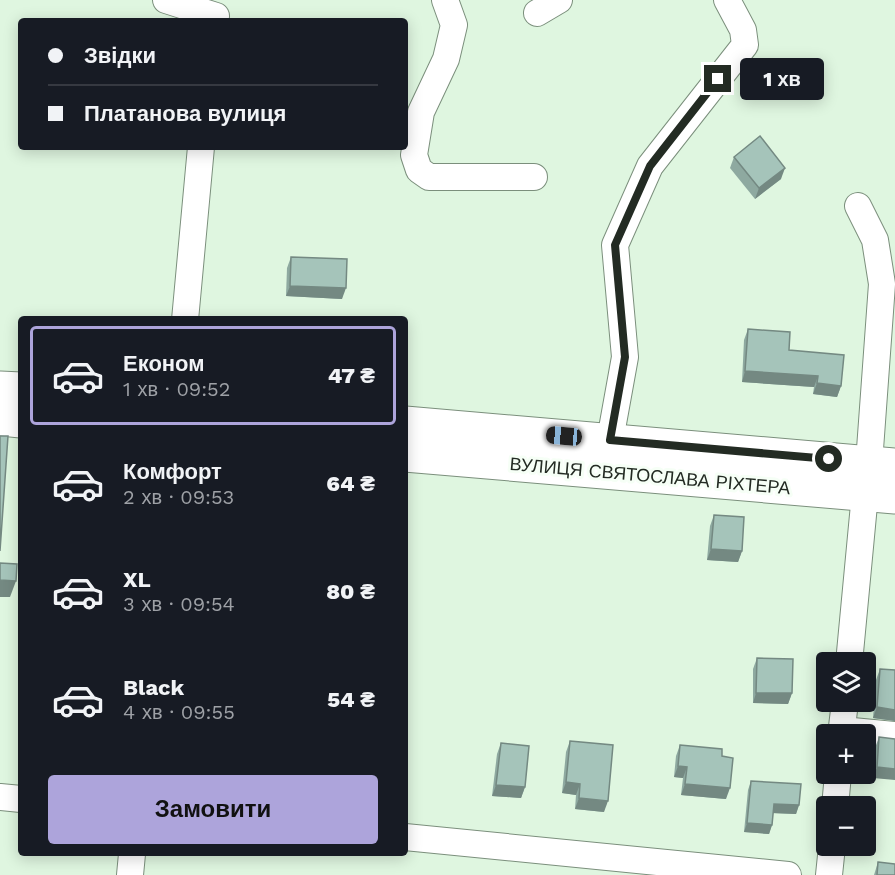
<!DOCTYPE html>
<html lang="uk">
<head>
<meta charset="utf-8">
<style>
  body { margin:0; font-family:"Work Sans",sans-serif; background:#242831; color:#f1f3f6; height:100vh; display:flex; flex-direction:column; font-size:22px; white-space:nowrap }
  * { box-sizing:border-box; margin:0 }
  p { font-size:20px; color:#9ea1a6 }
  .icon { flex:none; width:33px; height:33px; fill:none; stroke:currentColor; stroke-width:2; stroke-linecap:round; stroke-linejoin:round }
  .map { position:relative; flex:1; overflow:hidden }
  .panel { position:absolute; left:18px; top:316px; width:390px; height:540px; display:flex; flex-direction:column; background:#171b24; border-radius:6px; box-shadow:0 3px 15px #0003 }
  .panel>* { flex:none }
  .banner { position:absolute; left:18px; top:18px; width:390px; height:132px; border-radius:6px; box-shadow:0 3px 15px #0003; display:grid; align-content:center; height:132px; padding:0 30px; background:#171b24 }
  .tools { position:absolute; left:816px; top:652px; display:grid; gap:12px }
  .tools a { display:grid; place-items:center; width:60px; height:60px; border-radius:6px; background:#171b24; box-shadow:0 3px 15px #0003; font-size:30px }
  .end { position:absolute; width:27px; height:27px; margin:-14px; border:8px solid #232b23; background:#fff; box-shadow:0 0 0 3px #fff }
  .from { border-radius:50% }
  .bubble { position:absolute; height:42px; border-radius:6px; background:#171b24; box-shadow:0 3px 15px #0003; font-size:20px; font-weight:800; line-height:42px; text-align:center }
  .car { position:absolute; width:18px; height:36px; margin:-18px -9px; border-radius:8px; box-shadow:0 0 4px 2px #0007; background:linear-gradient(#222 24%,#8ab4d8 0 40%,#222 0 76%,#8ab4d8 0 86%,#222 0) }
  .banner b { display:flex; align-items:center; gap:21px; height:57px; font-size:22px }
  .banner b+b { border-top:2px solid #363941 }
  .banner i { width:15px; height:15px; background:#f1f3f6 }
  ul { padding:10px 0 0; list-style:none }
  li { display:flex; align-items:center; gap:18px; height:99px; margin:0 12px 9px; padding:0 18px; border:3px solid transparent; border-radius:6px }
  li div { flex:1 }
  li b { display:block; font-size:22px }
  li em { font-style:normal; font-weight:800 }
  li.active { border-color:#ada4db }
  li>.icon { width:54px; height:54px; stroke-width:1.5 }
  .primary-button { display:flex; gap:12px; margin-top:auto; padding:12px 30px }
  .primary-button a { flex:1; height:69px; border-radius:6px; background:#ada4db; color:#111; font-size:24px; font-weight:800; line-height:69px; text-align:center }
  .map>svg:first-child { display:block }
  .lines { fill:none; stroke-linecap:round; stroke-linejoin:round }
  .minor-casing { stroke:#7b8f7c; stroke-width:28 }
  .major-casing { stroke:#7b8f7c; stroke-width:35 }
  .minor { stroke:#fff; stroke-width:26 }
  .major { stroke:#fff; stroke-width:33 }
  .wall { fill:#8ea9a0 }
  .shaded-wall { fill:#748982 }
  .building { fill:#a5c4ba; stroke:#748982; stroke-width:1.5 }
  .route { stroke:#232b23; stroke-width:8 }
  .labels { text-anchor:middle; stroke-width:6; stroke-linejoin:round; paint-order:stroke }
  .street-label { font-size:18px; fill:#232b23; stroke:#f6fff6 }
</style>
</head>
<body>
<div class="map">
<svg width="895" height="875" viewBox="0 0 895 875">
  <rect width="100%" height="100%" fill="#dff6e0"/>
  <g class="lines">
    <g class="minor-casing">
      <g id="minor">
        <path d="M166,0L216,16"/>
        <path d="M445,0L454,25L446,59L421,112L414,155L419,170L429,177H534"/>
        <path d="M537,13L559,0"/>
        <path d="M858,206L875,240L882,284L869,463"/>
        <path d="M185,320L201,147"/>
        <path d="M610,440L625,357L615,245L650,166L745,45L743,30L727,0"/>
        <path d="M849,663L865,494"/>
        <path d="M842,730L895,735"/>
        <path d="M841,735L845,702"/>
        <path d="M0,797L21,799"/>
        <path d="M835,807L838,774"/>
        <path d="M405,837L788,875"/>
        <path d="M130,875L132,854"/>
        <path d="M829,875L832,846"/>
      </g>
    </g>
    <g class="major-casing">
      <g id="major">
        <path d="M0,388L21,389"/>
        <path d="M0,419L21,421"/>
        <path d="M405,423L895,465"/>
        <path d="M405,455L895,497"/>
      </g>
    </g>
    <use href="#minor" class="minor"/>
    <use href="#major" class="major"/>
  </g>
  <g class="wall">
    <path d="M734,157L781,179L755,199L730,168Z"/>
    <path d="M291,257L342,299L286,296L287,268Z"/>
    <path d="M748,329L789,350L841,386L837,397L813,394L814,387L742,382L744,340Z"/>
    <path d="M714,515L742,551L738,562L707,560L710,526Z"/>
    <path d="M757,658L792,693L788,704L753,703V669Z"/>
    <path d="M880,669L895,670V721L873,718L876,680Z"/>
    <path d="M879,737L895,739L873,778L875,748Z"/>
    <path d="M570,741L604,812L575,809L576,795L562,793L566,752Z"/>
    <path d="M501,743L525,787L521,798L492,796L497,754Z"/>
    <path d="M680,745L722,756L726,799L681,795L683,778L674,777L676,756Z"/>
    <path d="M751,781L799,805L796,814L773,813L772,825L769,834L744,832L748,790Z"/>
    <path d="M878,862L895,875H874Z"/>
  </g>
  <g class="shaded-wall">
    <path d="M785,168L781,179L755,199L759,188Z"/>
    <path d="M290,286L346,288L342,299L286,296Z"/>
    <path d="M745,371L818,376L814,387L742,382Z"/>
    <path d="M817,383L841,386L837,397L813,394Z"/>
    <path d="M711,549L742,551L738,562L707,560Z"/>
    <path d="M0,580L16,581L10,597H0Z"/>
    <path d="M756,693H792L788,704L753,703Z"/>
    <path d="M877,707L895,710V721L873,718Z"/>
    <path d="M678,766L687,767L683,778L674,777Z"/>
    <path d="M877,767L895,769V780L873,778Z"/>
    <path d="M566,782L580,784L576,795L562,793Z"/>
    <path d="M685,784L730,788L726,799L681,795Z"/>
    <path d="M496,785L525,787L521,798L492,796Z"/>
    <path d="M579,798L608,801L604,812L575,809Z"/>
    <path d="M774,804L799,805L796,814L771,813Z"/>
    <path d="M747,823L772,825L769,834L744,832Z"/>
  </g>
  <g class="building">
    <path d="M760,136L785,168L759,188L734,157Z"/>
    <path d="M291,257L347,259L346,288L290,286Z"/>
    <path d="M748,329L790,332L789,350L844,355L841,386L817,383L818,376L745,371Z"/>
    <path d="M0,436H8L0,551Z"/>
    <path d="M714,515L744,517L742,551L711,549Z"/>
    <path d="M0,563L17,564L16,581L0,580Z"/>
    <path d="M757,658L793,659L792,693H756Z"/>
    <path d="M880,669L895,670V710L877,707Z"/>
    <path d="M879,737L895,739V769L877,767Z"/>
    <path d="M570,741L613,745L608,801L579,798L580,784L566,782Z"/>
    <path d="M501,743L529,746L525,787L496,785Z"/>
    <path d="M680,745L722,749V756L733,758L730,788L685,784L687,767L678,766Z"/>
    <path d="M751,781L801,784L799,805L774,804L772,825L747,823Z"/>
    <path d="M878,862L895,864V875H877Z"/>
  </g>
  <g class="lines">
    <path class="route" d="M718,79L650,166L615,245L625,357L610,440L829,459"/>
  </g>
  <g class="labels">
    <g class="street-label">
      <text transform="translate(650 476) rotate(5)" y="6">ВУЛИЦЯ СВЯТОСЛАВА РІХТЕРА</text>
    </g>
  </g>
</svg>
<div class="tools">
<a><svg class="icon" aria-label="layers" viewBox="0 0 24 24"><path d="M12 4l9 5-9 5-9-5zM3 14l9 5 9-5"/></svg></a>
<a>+</a>
<a>−</a>
</div>
<i class="end from" style="left:829px;top:459px"></i>
<i class="end" style="left:718px;top:79px"></i>
<div class="bubble" style="left:740px;top:58px;width:84px">1 хв</div>
<i class="car" style="left:564px;top:436px;rotate:275deg"></i>
<div class="banner">
<b><i class="from"></i>Звідки</b>
<b><i></i>Платанова вулиця</b>
</div>
<section class="panel">
<ul>
<li class="active"><svg class="icon" aria-label="car" viewBox="0 0 24 24"><path d="M5 17H2v-5l4-1 3-4h7l3 4 3 1v5h-3M9 17h6M6 11h13"/><circle cx="7" cy="17" r="2"/><circle cx="17" cy="17" r="2"/></svg><div><b>Економ</b><p>1 хв · 09:52</p></div><em>47 ₴</em></li>
<li><svg class="icon" aria-label="car" viewBox="0 0 24 24"><path d="M5 17H2v-5l4-1 3-4h7l3 4 3 1v5h-3M9 17h6M6 11h13"/><circle cx="7" cy="17" r="2"/><circle cx="17" cy="17" r="2"/></svg><div><b>Комфорт</b><p>2 хв · 09:53</p></div><em>64 ₴</em></li>
<li><svg class="icon" aria-label="car" viewBox="0 0 24 24"><path d="M5 17H2v-5l4-1 3-4h7l3 4 3 1v5h-3M9 17h6M6 11h13"/><circle cx="7" cy="17" r="2"/><circle cx="17" cy="17" r="2"/></svg><div><b>XL</b><p>3 хв · 09:54</p></div><em>80 ₴</em></li>
<li><svg class="icon" aria-label="car" viewBox="0 0 24 24"><path d="M5 17H2v-5l4-1 3-4h7l3 4 3 1v5h-3M9 17h6M6 11h13"/><circle cx="7" cy="17" r="2"/><circle cx="17" cy="17" r="2"/></svg><div><b>Black</b><p>4 хв · 09:55</p></div><em>54 ₴</em></li>
</ul>
<div class="primary-button"><a>Замовити</a></div>
</section>
</div>
</body>
</html>
